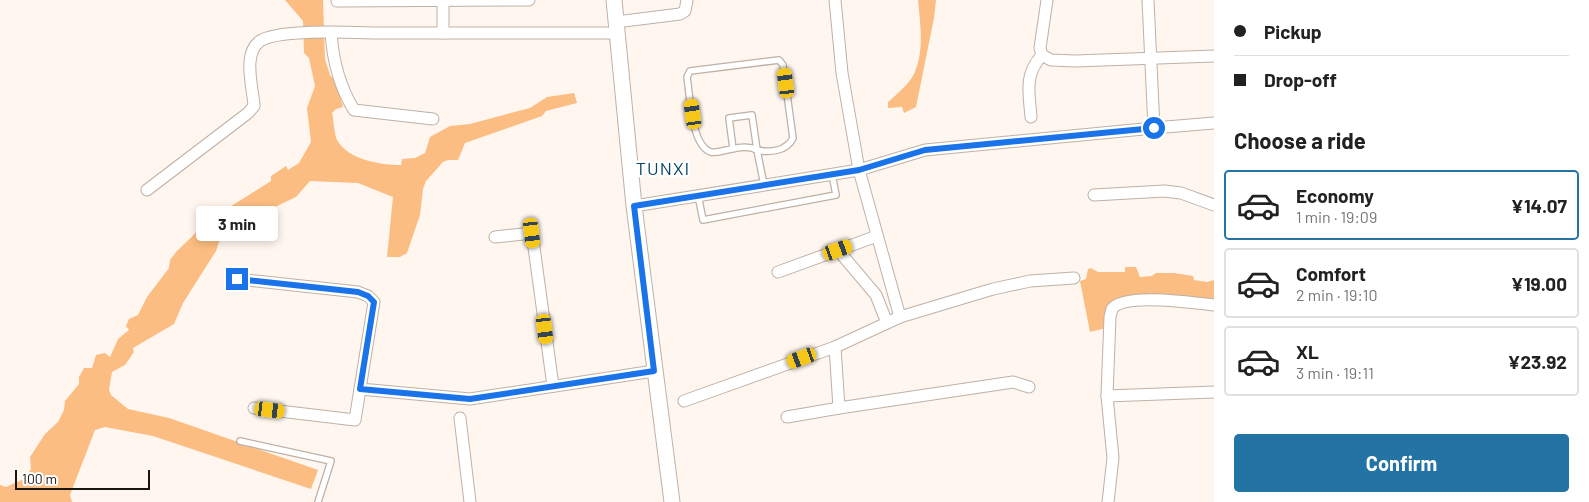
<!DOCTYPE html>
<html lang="en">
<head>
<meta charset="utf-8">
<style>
  body { margin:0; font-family:Barlow,sans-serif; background:#f6f6f6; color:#222; height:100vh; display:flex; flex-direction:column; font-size:19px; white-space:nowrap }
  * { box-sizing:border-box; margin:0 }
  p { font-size:16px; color:#767676 }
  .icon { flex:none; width:28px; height:28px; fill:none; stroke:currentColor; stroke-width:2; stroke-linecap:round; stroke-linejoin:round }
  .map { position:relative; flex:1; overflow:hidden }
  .details { display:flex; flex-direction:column; background:#fff; width:375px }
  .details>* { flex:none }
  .hud { display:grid; align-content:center; height:110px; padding:0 20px; background:#fff }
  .scale { position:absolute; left:15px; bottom:12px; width:135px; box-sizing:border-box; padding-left:5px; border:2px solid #191511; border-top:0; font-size:14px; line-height:18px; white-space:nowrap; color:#191511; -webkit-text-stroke:4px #fff; paint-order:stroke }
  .end { position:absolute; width:22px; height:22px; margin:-11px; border:6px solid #1a73e8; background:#fff; box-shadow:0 0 0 2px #fff }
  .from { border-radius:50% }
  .bubble { position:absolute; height:35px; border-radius:5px; background:#fff; box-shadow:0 2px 8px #0003; font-size:16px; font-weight:700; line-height:35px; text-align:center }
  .car { position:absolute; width:15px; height:30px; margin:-15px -8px; border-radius:6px; box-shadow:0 0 4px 1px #0007; background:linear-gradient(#f5c518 24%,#345 0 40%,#f5c518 0 76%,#345 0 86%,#f5c518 0) }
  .hud b { display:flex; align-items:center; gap:18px; height:48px; font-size:19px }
  .hud b+b { border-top:1px solid #e0e0e0 }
  .hud i { width:12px; height:12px; background:#222 }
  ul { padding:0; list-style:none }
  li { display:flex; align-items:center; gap:15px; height:70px; margin:0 10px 8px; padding:0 10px; border:2px solid #e0e0e0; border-radius:5px }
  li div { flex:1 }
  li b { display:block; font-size:19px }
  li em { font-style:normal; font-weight:700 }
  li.active { border-color:#2374a5 }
  li>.icon { width:45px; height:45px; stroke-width:1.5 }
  h2 { padding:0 20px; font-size:22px; line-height:60px }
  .primary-button { display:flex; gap:10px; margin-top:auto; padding:10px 20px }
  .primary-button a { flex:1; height:58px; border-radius:5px; background:#2374a5; color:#fff; font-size:20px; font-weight:700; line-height:58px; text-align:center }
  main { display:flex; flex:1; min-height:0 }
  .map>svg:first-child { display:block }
  .water { fill:#fbbd82 }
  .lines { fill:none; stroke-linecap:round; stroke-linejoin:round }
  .lane-casing { stroke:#beb1a6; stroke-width:8 }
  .street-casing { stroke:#beb1a6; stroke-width:13 }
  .secondary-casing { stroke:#beb1a6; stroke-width:17 }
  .lane { stroke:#fff; stroke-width:5.5 }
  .street { stroke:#fff; stroke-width:11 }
  .secondary { stroke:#fff; stroke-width:15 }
  .route { stroke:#1a73e8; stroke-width:6 }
  .labels { text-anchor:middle; stroke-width:5; stroke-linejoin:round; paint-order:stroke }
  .quarter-label { font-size:18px; letter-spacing:1px; fill:#064263; stroke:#fff }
</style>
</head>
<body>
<main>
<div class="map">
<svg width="1214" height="502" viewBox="0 0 1214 502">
  <rect width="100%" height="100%" fill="#fef6ef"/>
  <g class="water">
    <path d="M285,0H323L325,59L330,75L336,82L343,107L336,109L332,113C334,121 334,133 337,140C348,160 381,165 401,165L402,159L415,158L425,153L430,137L450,126L470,124L530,108L547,97L574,93L577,103L546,111L542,116L465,143L458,160H448L443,162L426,181L423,189L420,215L407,253L400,257H387L393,197L358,183L310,181L296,197L235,226L220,239L216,251L183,303L174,324L133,348L134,352L125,365L112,372L109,390L111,395L128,409L169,418L318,470L311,489L153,436L105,427L95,430L70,495L72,502H0V485L6,487L24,479L31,469L30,457L45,434L58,422L64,410L65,401L79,384V377L84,368H92L96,355L105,353L110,357L118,339L129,330L126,326L129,319L138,315L147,297L169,268L170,260L176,252L209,220L271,181V176L286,166L288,170L299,163L311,142L307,108L315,86L309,58L304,53L303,21Z"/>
    <path d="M918,0H936L934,18L916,107L904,113L902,107L888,108V102C897,94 909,84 914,74C925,51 920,23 918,0Z"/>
    <path d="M1125,267H1136L1140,277L1152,276L1156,273H1174L1193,276L1194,280L1207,282L1214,280V300L1156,294L1114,302L1106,328L1090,332L1080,281L1086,279L1088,269L1091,268L1098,272H1125Z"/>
  </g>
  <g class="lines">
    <g class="lane-casing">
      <g id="lane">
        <path d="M733,149L729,118L752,115L757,150C770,153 787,151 793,138L783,65L779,60L690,71L687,77C690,95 691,146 711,152C716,153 722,151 727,150C737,148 747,145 757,150L764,185"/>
        <path d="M698,195L703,220L836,195L832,174"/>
        <path d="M240,441L331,461L318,502"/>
      </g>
    </g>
    <g class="street-casing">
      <g id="street">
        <path d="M835,0L842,73L859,170L900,317L993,289L1030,281L1074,278"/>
        <path d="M1047,0L1040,48L1042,55L1051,60L1075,61L1214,56"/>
        <path d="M337,1L529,0"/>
        <path d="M443,1V33"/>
        <path d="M616,22L680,14L685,11L687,0"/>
        <path d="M331,33C333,61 339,86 354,110L433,119"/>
        <path d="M1031,117C1029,92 1024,75 1042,55"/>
        <path d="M1154,128L1214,123"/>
        <path d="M147,190L248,113L254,106C253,87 242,54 260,41C280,28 359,33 385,33C462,33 540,33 617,33"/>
        <path d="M1094,195L1164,191L1181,193L1214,205"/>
        <path d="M634,206L859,170L925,150L1154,128L1148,0"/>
        <path d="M495,237L532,233L553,386"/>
        <path d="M838,250L876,295L887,323"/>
        <path d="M778,272L877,236"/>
        <path d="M237,279L358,292L368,296L374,302L360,389L470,399L654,371"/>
        <path d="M835,347L839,408L1013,382L1029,387"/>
        <path d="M1107,396L1214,392"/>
        <path d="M684,401L835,347L900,317"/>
        <path d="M254,408L355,420L360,389"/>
        <path d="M787,417L839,408"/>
        <path d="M460,418L470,502"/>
        <path d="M1108,502L1113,458L1107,396L1110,317C1111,314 1111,312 1112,309C1124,292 1195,303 1214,305"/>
      </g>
    </g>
    <g class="secondary-casing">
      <path id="secondary" d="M614,0L634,206L672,502"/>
    </g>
    <use href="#lane" class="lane"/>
    <use href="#street" class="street"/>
    <use href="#secondary" class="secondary"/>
  </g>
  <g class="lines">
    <path class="route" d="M237,279L358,292L368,296L374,302L360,389L470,399L654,371L634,206L859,170L925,150L1154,128"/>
  </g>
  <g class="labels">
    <g class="quarter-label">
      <text x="663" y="175">TUNXI</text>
    </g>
  </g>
</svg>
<div class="scale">100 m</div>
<i class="end from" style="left:1154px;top:128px"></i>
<i class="end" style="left:237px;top:279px"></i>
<div class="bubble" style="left:196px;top:206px;width:82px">3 min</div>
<i class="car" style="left:786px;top:83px;rotate:353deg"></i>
<i class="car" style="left:693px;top:114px;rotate:352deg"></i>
<i class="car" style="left:532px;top:233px;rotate:173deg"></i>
<i class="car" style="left:838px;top:250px;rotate:70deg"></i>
<i class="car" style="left:545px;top:329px;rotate:173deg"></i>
<i class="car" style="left:802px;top:358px;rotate:250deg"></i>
<i class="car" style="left:270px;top:410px;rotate:97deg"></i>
</div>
<section class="details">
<div class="hud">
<b><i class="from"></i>Pickup</b>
<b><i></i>Drop-off</b>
</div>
<h2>Choose a ride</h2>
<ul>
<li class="active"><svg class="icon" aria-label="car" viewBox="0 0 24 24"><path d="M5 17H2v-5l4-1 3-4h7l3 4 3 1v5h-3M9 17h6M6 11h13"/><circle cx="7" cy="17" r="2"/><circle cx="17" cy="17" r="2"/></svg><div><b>Economy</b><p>1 min · 19:09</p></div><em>¥14.07</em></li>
<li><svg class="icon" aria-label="car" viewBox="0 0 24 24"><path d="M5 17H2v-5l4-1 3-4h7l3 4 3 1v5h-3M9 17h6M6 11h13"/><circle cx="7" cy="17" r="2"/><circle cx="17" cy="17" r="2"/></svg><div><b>Comfort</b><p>2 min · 19:10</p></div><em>¥19.00</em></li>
<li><svg class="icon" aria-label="car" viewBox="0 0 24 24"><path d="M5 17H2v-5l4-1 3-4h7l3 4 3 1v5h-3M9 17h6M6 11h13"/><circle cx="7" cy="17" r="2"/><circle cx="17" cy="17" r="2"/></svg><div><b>XL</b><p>3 min · 19:11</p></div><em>¥23.92</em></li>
</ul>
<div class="primary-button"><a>Confirm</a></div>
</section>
</main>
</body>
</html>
